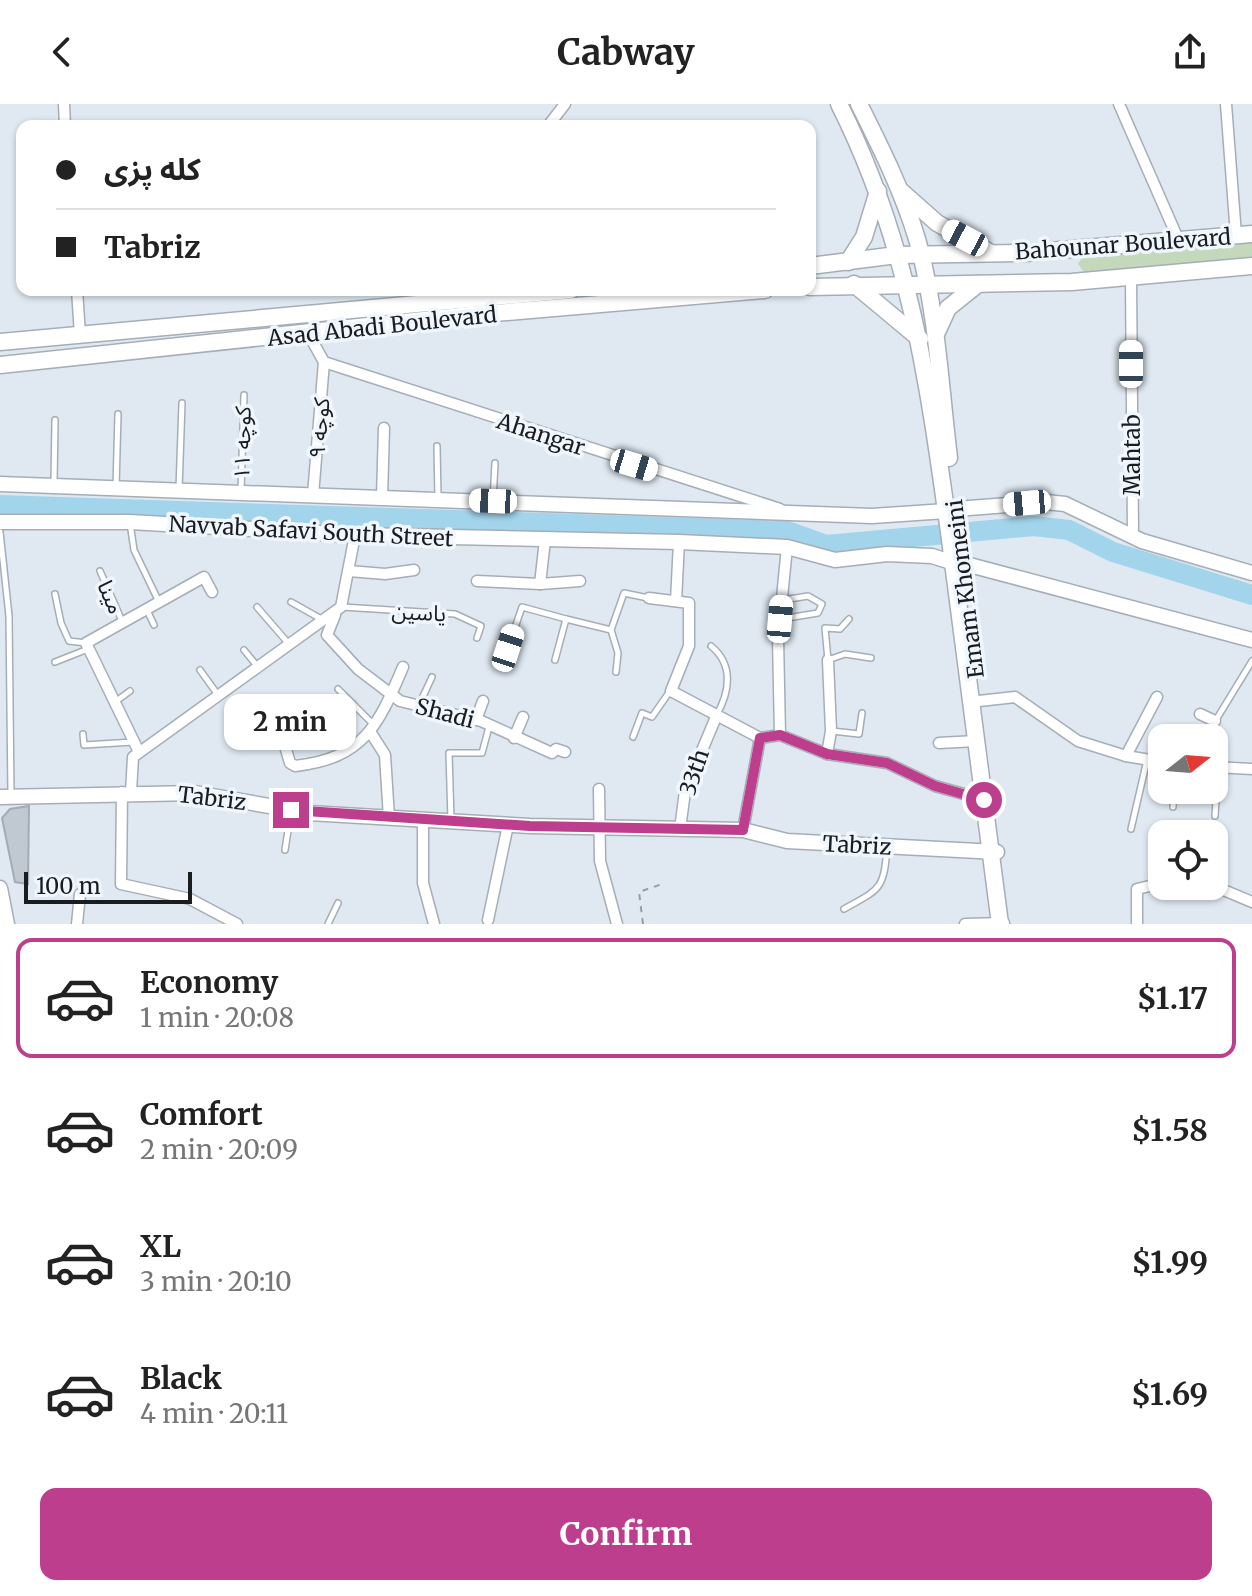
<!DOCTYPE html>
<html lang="en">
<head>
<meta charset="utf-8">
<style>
  body { margin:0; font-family:Merriweather,"Noto Sans Arabic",serif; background:#f2f2f2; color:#222; height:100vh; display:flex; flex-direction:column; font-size:30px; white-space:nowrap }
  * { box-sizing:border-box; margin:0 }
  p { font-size:26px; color:#767676 }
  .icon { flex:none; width:44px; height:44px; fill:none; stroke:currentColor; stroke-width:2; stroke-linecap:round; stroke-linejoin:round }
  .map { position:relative; height:820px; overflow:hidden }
  .drawer { display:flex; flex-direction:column; background:#fff; flex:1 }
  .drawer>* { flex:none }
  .hud { position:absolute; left:16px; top:16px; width:800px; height:176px; border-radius:16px; box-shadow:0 2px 6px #0004; display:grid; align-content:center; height:176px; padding:0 40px; background:#fff }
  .needle { width:52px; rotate:73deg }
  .controls { position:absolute; left:1148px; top:620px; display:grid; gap:16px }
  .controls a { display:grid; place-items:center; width:80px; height:80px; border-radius:16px; background:#fff; box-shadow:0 2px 6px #0004; font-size:40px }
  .scale { position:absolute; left:24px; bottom:20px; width:168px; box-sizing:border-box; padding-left:8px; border:4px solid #1a1d20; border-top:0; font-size:22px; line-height:28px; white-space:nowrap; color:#1a1d20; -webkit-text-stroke:6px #eff6fd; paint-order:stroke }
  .end { position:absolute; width:36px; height:36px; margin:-18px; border:10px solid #bc3e8c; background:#fff; box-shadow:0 0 0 4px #fff }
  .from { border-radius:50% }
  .bubble { position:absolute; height:56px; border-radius:16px; background:#fff; box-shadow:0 2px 6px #0004; font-size:26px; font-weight:700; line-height:56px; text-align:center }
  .car { position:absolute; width:24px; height:48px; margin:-24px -12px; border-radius:10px; box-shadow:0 0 6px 2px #0007; background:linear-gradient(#fff 24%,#345 0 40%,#fff 0 76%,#345 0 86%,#fff 0) }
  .hud b { display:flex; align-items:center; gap:28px; height:76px; font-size:30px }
  .hud b+b { border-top:2px solid #e0e0e0 }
  .hud i { width:20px; height:20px; background:#222 }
  ul { padding:14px 0 0; list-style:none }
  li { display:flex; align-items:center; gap:24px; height:120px; margin:0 16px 12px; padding:0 24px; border:4px solid transparent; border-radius:16px }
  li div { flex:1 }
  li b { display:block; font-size:30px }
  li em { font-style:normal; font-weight:700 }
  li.on { border-color:#bc3e8c }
  li>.icon { width:72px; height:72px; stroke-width:1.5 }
  .action { display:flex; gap:16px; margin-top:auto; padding:16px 40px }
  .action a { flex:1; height:92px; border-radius:16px; background:#bc3e8c; color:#fff; font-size:32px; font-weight:700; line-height:92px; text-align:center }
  header { display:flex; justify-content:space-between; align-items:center; height:104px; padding:0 40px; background:#fff; font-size:36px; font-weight:700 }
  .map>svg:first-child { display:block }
  .green { fill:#c4d8bc }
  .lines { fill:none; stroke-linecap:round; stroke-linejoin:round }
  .river { stroke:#a2d4eb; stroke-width:20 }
  .building { fill:#c0c9d1; stroke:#a3abb3; stroke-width:2 }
  .lane-casing { stroke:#a5aeb6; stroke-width:8 }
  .street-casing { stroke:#a5aeb6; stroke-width:13 }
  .secondary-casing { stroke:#a5aeb6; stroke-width:17 }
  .primary-casing { stroke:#a5aeb6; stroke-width:19 }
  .path { stroke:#979da4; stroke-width:2; stroke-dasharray:6 6; stroke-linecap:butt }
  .lane { stroke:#fff; stroke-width:5 }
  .street { stroke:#fff; stroke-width:10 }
  .secondary { stroke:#fff; stroke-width:14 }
  .primary { stroke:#fff; stroke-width:16 }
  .route { stroke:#bc3e8c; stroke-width:10 }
  .labels { text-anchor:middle; stroke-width:7; stroke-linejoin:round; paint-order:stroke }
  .street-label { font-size:22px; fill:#1a1d20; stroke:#eff6fd }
</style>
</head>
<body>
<header><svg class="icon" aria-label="back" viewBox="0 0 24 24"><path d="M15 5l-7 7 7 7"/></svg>Cabway<svg class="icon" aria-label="share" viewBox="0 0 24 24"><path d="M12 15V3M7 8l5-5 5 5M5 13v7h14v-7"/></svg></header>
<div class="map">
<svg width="1252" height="820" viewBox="0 0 1252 820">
  <rect width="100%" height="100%" fill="#e0e9f2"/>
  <path class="green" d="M1252,130V162L1085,170L1078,160L1084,150Z"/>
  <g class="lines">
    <path class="river" d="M0,401L787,427L826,441L1034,422L1069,426L1113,448L1252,491"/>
  </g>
  <path class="building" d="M29,702L28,780L15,778L2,714L10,705Z"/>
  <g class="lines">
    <g class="lane-casing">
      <g id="lane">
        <path d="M437,342L438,394"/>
        <path d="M54,379L55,316"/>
        <path d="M116,383L118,310"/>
        <path d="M179,385L182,299"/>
        <path d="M241,387L244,291"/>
        <path d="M493,396L495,359"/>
        <path d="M130,419L134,446L159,498"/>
        <path d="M0,428L9,512L11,692"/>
        <path d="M100,467L122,517"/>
        <path d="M55,490L61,519L69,537L86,539"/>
        <path d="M291,498L323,516"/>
        <path d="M257,503L289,540"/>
        <path d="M342,503L455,510L481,522L477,534"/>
        <path d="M147,506L154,521"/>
        <path d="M781,515L818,509L822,500L808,492L783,496"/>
        <path d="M849,515L840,525L825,524L828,556L845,550L871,554"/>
        <path d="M611,526L618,549L616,568"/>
        <path d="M711,542C734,561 730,588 716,612"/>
        <path d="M508,544L522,503L566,515"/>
        <path d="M244,546L258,563"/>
        <path d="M555,556L566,515L611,526L624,489L648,494"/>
        <path d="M55,558L88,545"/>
        <path d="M200,566L218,591"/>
        <path d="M338,585L375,622"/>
        <path d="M115,598L130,587"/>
        <path d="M419,601L432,573"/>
        <path d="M331,614L353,600"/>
        <path d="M832,627L859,630L862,609"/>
        <path d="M83,630L84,641L133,638"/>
        <path d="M633,633L642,609L652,613L670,587"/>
        <path d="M1205,634L1252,557"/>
        <path d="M1173,703L1174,686"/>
        <path d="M1215,712L1218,664"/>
        <path d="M451,716L449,649H482L489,623"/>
        <path d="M1131,725L1147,656"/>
        <path d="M285,746L291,707"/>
        <path d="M844,805C880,785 884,786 887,743"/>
        <path d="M328,820L338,799"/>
      </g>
    </g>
    <g class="street-casing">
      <g id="street">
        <path d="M64,0L65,22"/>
        <path d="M1119,0L1179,137"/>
        <path d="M1226,0L1236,131"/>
        <path d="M548,22L565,0"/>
        <path d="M1131,174L1133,432"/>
        <path d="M77,186L80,231"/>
        <path d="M309,231L324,258L780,405"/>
        <path d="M313,391L324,258"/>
        <path d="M382,393L384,324"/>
        <path d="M787,443L778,534L780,631L827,650L887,659L935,682L989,697"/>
        <path d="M349,467L385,470L414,466"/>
        <path d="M477,477L540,480L545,436"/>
        <path d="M540,480L580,477"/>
        <path d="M649,494L689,499V542L671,587L760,634L780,631"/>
        <path d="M676,497L679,438"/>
        <path d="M335,511L327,531L358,565L400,597L481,617L552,649L556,645L565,648"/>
        <path d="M979,597L1015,593L1078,637L1126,652L1162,658"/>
        <path d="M1200,610L1215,617"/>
        <path d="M476,616L483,597"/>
        <path d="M371,629L385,651L389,714"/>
        <path d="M282,632L290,659L295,662C364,654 378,622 403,563"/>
        <path d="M514,634L523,613"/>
        <path d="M939,639L976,637"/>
        <path d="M139,648L86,539L204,473L212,488"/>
        <path d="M827,650L831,627L828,556"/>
        <path d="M1126,652L1157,593"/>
        <path d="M1214,663L1252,665"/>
        <path d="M599,685L600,757L617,820"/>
        <path d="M122,688L121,780L190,795L237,820"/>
        <path d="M131,688L133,653L341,503L355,431"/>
        <path d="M423,716V779L434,820"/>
        <path d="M680,725L685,687L716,613"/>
        <path d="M743,726L760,634"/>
        <path d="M1214,782L1252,798"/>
        <path d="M488,816L508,721"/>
        <path d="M77,820L80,790"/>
        <path d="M965,820L1004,819"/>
        <path d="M1137,820V785L1162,779"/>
      </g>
    </g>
    <g class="secondary-casing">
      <g id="secondary">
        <path d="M0,380L872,412L946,407"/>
        <path d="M956,405L1046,398L1065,400L1142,437L1252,469"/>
        <path d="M0,418H130L355,431L679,438L787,443L835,456L887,450L932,452L954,459"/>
        <path d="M962,459L1252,536"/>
        <path d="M0,693L195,689L309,709L530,722L743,726L787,737L997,748"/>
        <path d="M0,784L7,820"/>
      </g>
    </g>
    <g class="primary-casing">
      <g id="primary">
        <path d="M839,0C909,139 928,277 949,428C967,558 983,689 1000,820"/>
        <path d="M859,0C881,44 903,88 917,135C937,206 940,281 949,354"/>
        <path d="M902,88L937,119L991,149"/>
        <path d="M848,158L864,133L878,87"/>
        <path d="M810,162L897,151L1025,149L1252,130"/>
        <path d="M854,180L920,235"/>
        <path d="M810,183L1072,178L1252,162"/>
        <path d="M937,228L948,204L978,180"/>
        <path d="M0,238L571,186"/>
        <path d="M0,261L471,211L765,186"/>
      </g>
    </g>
    <path class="path" d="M643,820L639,788L665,779"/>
    <use href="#lane" class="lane"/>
    <use href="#street" class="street"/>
    <use href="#secondary" class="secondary"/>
    <use href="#primary" class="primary"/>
  </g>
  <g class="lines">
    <path class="route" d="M291,706L530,722L743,726L760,634L780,631L827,650L887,659L935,682L984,696"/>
  </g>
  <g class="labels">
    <g class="street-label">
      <text transform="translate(1123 140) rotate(-4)" y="8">Bahounar Boulevard</text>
      <text transform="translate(382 222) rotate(-6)" y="8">Asad Abadi Boulevard</text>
      <text transform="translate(319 324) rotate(-85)" y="8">کوچه ۹</text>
      <text transform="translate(541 330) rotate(18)" y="8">Ahangar</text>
      <text transform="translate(242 339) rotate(-89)" y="8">کوچه ۱۱</text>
      <text transform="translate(1132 351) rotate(-90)" y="8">Mahtab</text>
      <text transform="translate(311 427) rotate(3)" y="8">Navvab Safavi South Street</text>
      <text transform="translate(965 485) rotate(-97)" y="8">Emam Khomeini</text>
      <text transform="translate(111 493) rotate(66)" y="8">مینا</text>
      <text transform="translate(419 508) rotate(3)" y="8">یاسین</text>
      <text transform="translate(445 609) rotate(15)" y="8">Shadi</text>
      <text transform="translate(694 668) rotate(-71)" y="8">33th</text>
      <text transform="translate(212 694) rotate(7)" y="8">Tabriz</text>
      <text transform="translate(857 741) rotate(3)" y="8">Tabriz</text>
    </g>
  </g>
</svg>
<div class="controls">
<a><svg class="needle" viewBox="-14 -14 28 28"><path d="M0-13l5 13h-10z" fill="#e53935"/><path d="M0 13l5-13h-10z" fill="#767676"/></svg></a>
<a><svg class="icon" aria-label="locate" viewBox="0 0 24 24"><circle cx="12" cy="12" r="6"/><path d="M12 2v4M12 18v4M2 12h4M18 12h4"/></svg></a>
</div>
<div class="scale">100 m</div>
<i class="end from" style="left:984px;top:696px"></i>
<i class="end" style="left:291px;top:706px"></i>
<div class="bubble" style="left:224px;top:590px;width:132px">2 min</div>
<i class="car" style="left:965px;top:134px;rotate:298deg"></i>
<i class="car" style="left:1131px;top:260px;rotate:0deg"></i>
<i class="car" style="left:634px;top:361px;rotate:107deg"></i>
<i class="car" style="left:493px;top:397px;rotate:272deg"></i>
<i class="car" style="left:1027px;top:399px;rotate:265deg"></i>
<i class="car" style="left:780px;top:515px;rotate:5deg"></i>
<i class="car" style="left:508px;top:544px;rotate:18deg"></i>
<div class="hud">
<b><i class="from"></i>کله پزی</b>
<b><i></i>Tabriz</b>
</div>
</div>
<section class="drawer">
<ul>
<li class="on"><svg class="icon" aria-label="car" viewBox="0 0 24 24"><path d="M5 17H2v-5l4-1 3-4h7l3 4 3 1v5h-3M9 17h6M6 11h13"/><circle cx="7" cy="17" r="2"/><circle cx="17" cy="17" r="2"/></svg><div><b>Economy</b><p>1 min · 20:08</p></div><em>$1.17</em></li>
<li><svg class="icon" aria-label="car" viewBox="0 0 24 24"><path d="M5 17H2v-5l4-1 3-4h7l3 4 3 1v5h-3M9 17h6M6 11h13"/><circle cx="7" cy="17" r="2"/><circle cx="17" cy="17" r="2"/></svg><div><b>Comfort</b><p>2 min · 20:09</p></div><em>$1.58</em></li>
<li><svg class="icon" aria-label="car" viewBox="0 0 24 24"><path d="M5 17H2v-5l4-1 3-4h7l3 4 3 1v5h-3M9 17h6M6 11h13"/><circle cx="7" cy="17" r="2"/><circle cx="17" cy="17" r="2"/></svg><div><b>XL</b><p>3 min · 20:10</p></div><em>$1.99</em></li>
<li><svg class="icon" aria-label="car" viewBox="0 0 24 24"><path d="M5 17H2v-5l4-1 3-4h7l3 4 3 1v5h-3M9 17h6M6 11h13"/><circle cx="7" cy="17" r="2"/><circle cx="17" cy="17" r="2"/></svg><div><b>Black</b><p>4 min · 20:11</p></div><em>$1.69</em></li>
</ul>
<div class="action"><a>Confirm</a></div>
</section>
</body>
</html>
